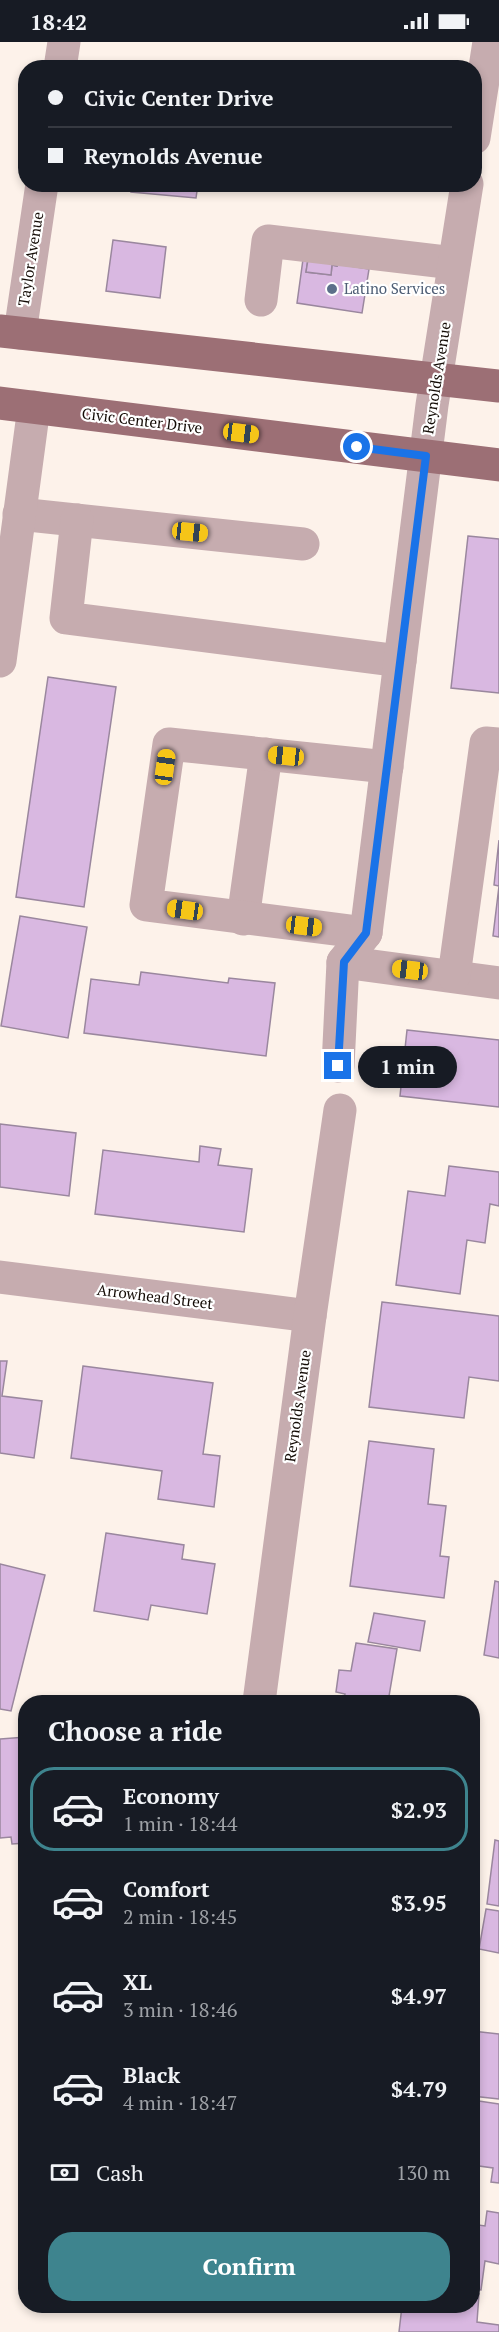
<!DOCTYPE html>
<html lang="en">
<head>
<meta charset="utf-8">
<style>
  body { margin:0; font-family:"PT Serif",serif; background:#242831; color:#f1f3f6; height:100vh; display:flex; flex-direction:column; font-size:22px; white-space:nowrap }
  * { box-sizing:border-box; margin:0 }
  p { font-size:20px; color:#9ea1a6 }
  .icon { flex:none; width:33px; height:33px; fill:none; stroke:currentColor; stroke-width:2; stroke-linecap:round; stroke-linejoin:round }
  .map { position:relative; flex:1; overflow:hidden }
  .panel { position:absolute; left:18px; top:1653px; width:462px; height:618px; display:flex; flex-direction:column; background:#171b24; border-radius:24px; box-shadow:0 3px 9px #0003 }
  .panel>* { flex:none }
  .top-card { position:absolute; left:18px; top:18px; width:464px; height:132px; border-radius:24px; box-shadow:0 3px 9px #0003; display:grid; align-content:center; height:132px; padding:0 30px; background:#171b24 }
  .end { position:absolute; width:27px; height:27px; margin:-14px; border:8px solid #1a73e8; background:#fff; box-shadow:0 0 0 3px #fff }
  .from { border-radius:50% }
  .bubble { position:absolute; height:42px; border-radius:21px; background:#171b24; box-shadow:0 3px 9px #0003; font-size:20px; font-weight:600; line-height:42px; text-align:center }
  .car { position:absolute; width:18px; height:36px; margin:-18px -9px; border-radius:8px; box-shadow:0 0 4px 2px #0007; background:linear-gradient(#f5c518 24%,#345 0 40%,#f5c518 0 76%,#345 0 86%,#f5c518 0) }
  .top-card b { display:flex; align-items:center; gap:21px; height:57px; font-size:22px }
  .top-card b+b { border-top:2px solid #363941 }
  .top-card i { width:15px; height:15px; background:#f1f3f6 }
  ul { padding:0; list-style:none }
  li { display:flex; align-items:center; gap:18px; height:84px; margin:0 12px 9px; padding:0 18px; border:3px solid transparent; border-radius:24px }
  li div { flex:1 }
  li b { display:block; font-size:22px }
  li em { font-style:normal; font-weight:600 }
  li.selected { border-color:#3e848e }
  li>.icon { width:54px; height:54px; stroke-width:1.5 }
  h2 { padding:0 30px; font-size:27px; line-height:72px }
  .pay { display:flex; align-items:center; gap:15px; height:66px; padding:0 30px; font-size:22px }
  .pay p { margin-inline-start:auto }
  .primary-button { display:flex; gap:12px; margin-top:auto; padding:12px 30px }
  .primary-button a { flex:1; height:69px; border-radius:24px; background:#3e848e; color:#fff; font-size:24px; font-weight:600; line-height:69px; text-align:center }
  .status { display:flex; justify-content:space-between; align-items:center; height:42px; padding:0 30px; background:#171b24; direction:ltr }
  .status svg { height:16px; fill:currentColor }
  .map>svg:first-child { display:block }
  .building { fill:#d9b8e1; stroke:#9a879e; stroke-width:1.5 }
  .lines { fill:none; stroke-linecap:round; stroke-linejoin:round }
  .minor { stroke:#c6acaf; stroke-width:33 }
  .major { stroke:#9c6f75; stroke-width:33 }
  .route { stroke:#1a73e8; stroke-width:8 }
  .service-dot { fill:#5c6f8a; stroke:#fff; stroke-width:2 }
  .labels { text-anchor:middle; stroke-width:4.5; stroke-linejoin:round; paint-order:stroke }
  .street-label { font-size:15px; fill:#130b05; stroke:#fff }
  .service-label { font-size:15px; fill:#4e5e75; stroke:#fff; text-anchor:start }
</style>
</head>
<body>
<div class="status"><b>18:42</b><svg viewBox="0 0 49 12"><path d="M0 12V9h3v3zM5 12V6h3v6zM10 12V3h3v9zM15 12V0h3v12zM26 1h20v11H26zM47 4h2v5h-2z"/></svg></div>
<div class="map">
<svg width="499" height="2290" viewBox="0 0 499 2290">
  <rect width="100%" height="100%" fill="#fdf2ea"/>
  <g class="building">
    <path d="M132,142H198L196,156L131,150Z"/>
    <path d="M113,198L166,205L160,256L106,249Z"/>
    <path d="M304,210L309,211L306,230L331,233L332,223L337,224V222L369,227L362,271L297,261Z"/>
    <path d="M309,211L337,222V224L332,223L331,233L306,230Z"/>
    <path d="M468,494L499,497V651L451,646Z"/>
    <path d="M48,635L116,645L84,865L16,855Z"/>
    <path d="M499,798V895L493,894L499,844L494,843Z"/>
    <path d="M20,874L87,885L68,996L1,984Z"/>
    <path d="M141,930L228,941L229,936L275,941L266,1014L84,991L91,937L139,943Z"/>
    <path d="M407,988L499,998V1065L400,1054Z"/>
    <path d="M0,1082L76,1091L69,1154L0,1145Z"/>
    <path d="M200,1104L221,1107L218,1123L252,1127L244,1190L95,1172L103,1108L199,1120Z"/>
    <path d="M449,1124L499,1130V1164L490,1162L485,1201L467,1198L460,1252L396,1243L408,1149L445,1154Z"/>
    <path d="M382,1260L499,1274V1339L469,1335L464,1376L369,1365Z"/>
    <path d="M0,1319H7L2,1354L42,1359L34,1416L0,1411Z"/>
    <path d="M83,1324L213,1341L203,1412L220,1414L214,1465L158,1457L162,1429L71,1416Z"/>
    <path d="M369,1399L434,1407L428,1462L446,1464L440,1514L449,1515L444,1556L350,1544Z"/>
    <path d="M106,1491L184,1503L182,1517L215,1522L207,1572L151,1563L148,1578L94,1569Z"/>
    <path d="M0,1522L45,1533L11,1669L0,1667Z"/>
    <path d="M495,1539L499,1540V1616L484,1613Z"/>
    <path d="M374,1571L425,1579L420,1609L368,1600Z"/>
    <path d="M356,1601L397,1607L388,1660H343L345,1652L336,1650L339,1628L351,1629Z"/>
    <path d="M26,1695V1801L12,1802L11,1795L0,1796V1697Z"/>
    <path d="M495,1798L499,1799V1864L487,1862Z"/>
    <path d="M486,1867L499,1869V1911L479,1907Z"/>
    <path d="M472,1989L499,1992V2057L472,2054Z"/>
    <path d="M472,2058L499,2062V2141L491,2140L493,2126L472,2123Z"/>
    <path d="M487,2169L499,2171V2222L485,2219L481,2248L472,2247V2182L485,2184Z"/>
    <path d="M472,2251L479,2252L477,2280L499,2283V2290H399L402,2264H472Z"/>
  </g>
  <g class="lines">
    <g class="minor">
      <path d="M60,26L64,0"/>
      <path d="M474,96L489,0"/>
      <path d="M261,258L268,199L454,221"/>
      <path d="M20,291L42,142"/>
      <path d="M19,472L303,502"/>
      <path d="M77,478L66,576L400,619"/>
      <path d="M0,619L34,365"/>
      <path d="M243,877L266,712"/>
      <path d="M366,891L146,863L169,702L387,725"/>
      <path d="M343,920L499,941"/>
      <path d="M454,934L486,701L499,702"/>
      <path d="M338,1024L343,920L366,891L432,363L467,142"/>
      <path d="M0,1235L310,1274"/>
      <path d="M259,1660L310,1274L340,1068"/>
    </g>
    <g class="major">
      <path d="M0,289L499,344"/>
      <path d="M0,361L499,423"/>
    </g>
  </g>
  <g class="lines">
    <path class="route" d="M338,1024L344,920L366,891L426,414L357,405"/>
  </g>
  <circle class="service-dot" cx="332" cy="247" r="6"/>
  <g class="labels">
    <g class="street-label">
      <text transform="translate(31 217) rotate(-81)" y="5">Taylor Avenue</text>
      <text transform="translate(437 336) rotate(-81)" y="5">Reynolds Avenue</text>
      <text transform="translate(142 379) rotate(7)" y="5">Civic Center Drive</text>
      <text transform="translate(155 1255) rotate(7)" y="5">Arrowhead Street</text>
      <text transform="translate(298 1364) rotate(-82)" y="5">Reynolds Avenue</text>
    </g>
    <g class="service-label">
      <text x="344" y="252">Latino Services</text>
    </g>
  </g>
</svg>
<i class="end from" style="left:357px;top:405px"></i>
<i class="end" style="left:338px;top:1024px"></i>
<div class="bubble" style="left:358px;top:1004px;width:99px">1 min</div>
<i class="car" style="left:241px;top:391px;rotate:97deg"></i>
<i class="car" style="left:190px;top:490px;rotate:96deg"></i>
<i class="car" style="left:286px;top:714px;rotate:276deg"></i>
<i class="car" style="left:165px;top:725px;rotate:8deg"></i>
<i class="car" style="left:185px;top:868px;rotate:278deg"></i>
<i class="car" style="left:304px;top:884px;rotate:97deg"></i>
<i class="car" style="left:410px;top:928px;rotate:277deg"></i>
<div class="top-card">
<b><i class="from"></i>Civic Center Drive</b>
<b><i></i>Reynolds Avenue</b>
</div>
<section class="panel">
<h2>Choose a ride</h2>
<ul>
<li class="selected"><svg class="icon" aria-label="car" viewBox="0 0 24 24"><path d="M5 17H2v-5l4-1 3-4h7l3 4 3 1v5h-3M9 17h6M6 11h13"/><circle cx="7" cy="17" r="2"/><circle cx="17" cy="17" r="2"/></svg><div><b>Economy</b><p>1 min · 18:44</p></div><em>$2.93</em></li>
<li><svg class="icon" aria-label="car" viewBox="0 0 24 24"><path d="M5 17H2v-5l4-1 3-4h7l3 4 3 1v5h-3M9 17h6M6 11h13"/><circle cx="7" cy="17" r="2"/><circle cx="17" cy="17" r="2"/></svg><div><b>Comfort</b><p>2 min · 18:45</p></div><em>$3.95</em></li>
<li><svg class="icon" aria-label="car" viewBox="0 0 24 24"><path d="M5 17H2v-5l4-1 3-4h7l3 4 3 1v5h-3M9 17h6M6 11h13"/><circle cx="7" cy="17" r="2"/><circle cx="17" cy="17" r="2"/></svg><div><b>XL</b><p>3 min · 18:46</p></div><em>$4.97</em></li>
<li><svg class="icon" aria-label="car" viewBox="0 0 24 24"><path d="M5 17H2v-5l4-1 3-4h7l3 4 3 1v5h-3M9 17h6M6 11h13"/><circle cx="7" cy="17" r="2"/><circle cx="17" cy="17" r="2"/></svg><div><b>Black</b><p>4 min · 18:47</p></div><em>$4.79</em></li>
</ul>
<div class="pay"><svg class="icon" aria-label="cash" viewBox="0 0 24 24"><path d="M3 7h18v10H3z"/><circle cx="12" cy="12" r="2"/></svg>Cash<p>130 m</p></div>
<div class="primary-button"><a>Confirm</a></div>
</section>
</div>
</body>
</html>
